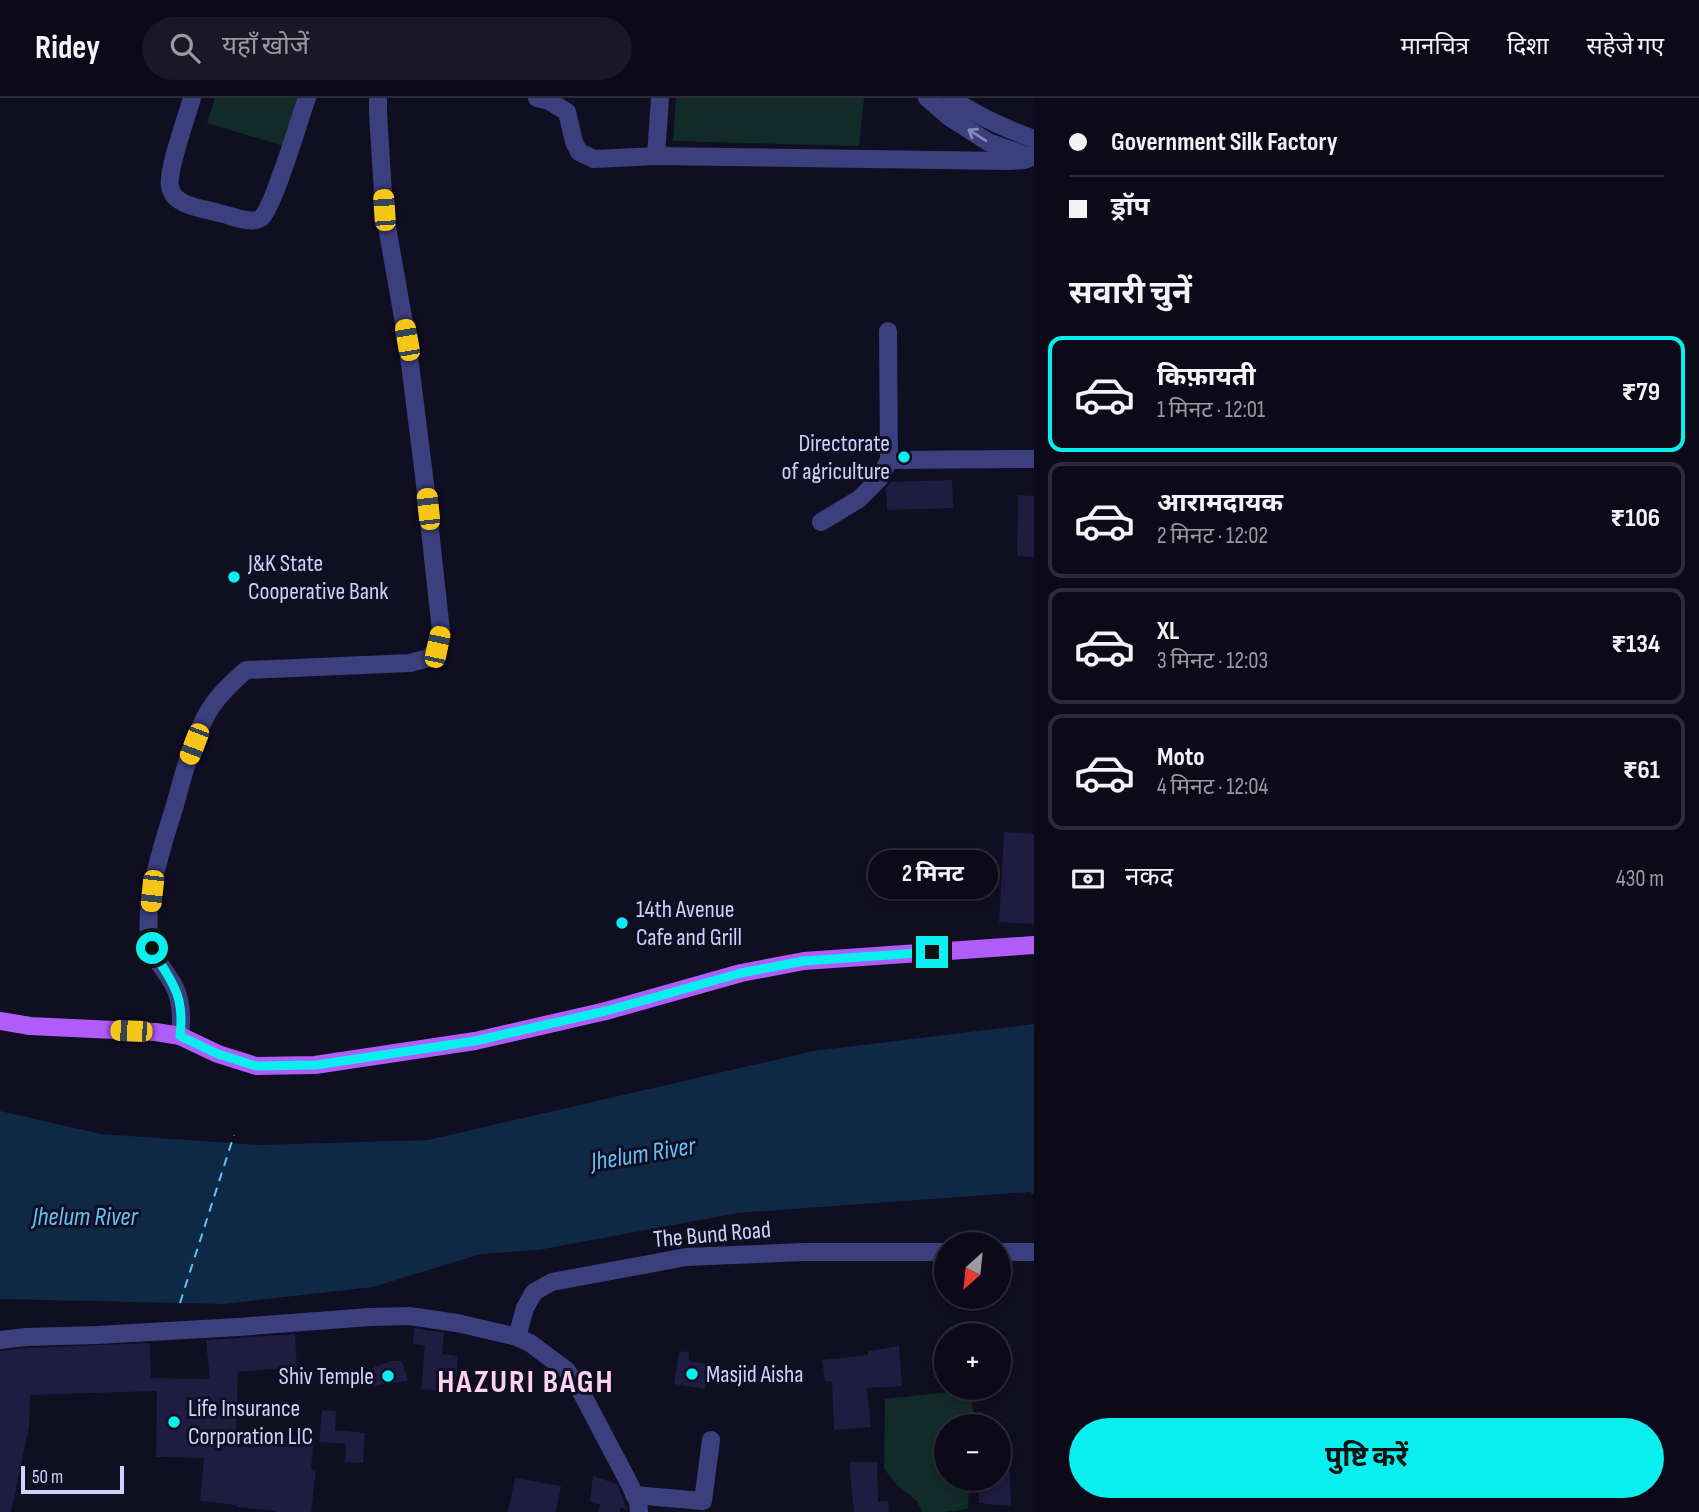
<!DOCTYPE html>
<html lang="hi">
<head>
<meta charset="utf-8">
<style>
  body { margin:0; font-family:"Sofia Sans Condensed","Noto Sans Devanagari",sans-serif; background:#1a1826; color:#f1f3f6; height:100vh; display:flex; flex-direction:column; font-size:26px; white-space:nowrap }
  * { box-sizing:border-box; margin:0 }
  p { font-size:23px; color:#9a9aa2 }
  .icon { flex:none; width:38px; height:38px; fill:none; stroke:currentColor; stroke-width:2; stroke-linecap:round; stroke-linejoin:round }
  .map { position:relative; flex:1; overflow:hidden }
  .side { display:flex; flex-direction:column; background:#0c0a19; width:665px }
  .side>* { flex:none }
  .guide { display:grid; align-content:center; height:154px; padding:0 35px; background:#0c0a19 }
  .needle { width:46px; rotate:207deg }
  .buttons { position:absolute; left:934px; top:1134px; display:grid; gap:14px }
  .buttons a { display:grid; place-items:center; width:77px; height:77px; border-radius:50%; background:#0c0a19; box-shadow:0 4px 10px #0003,0 0 0 2px #2c2b38; font-size:35px }
  .scale { position:absolute; left:21px; bottom:18px; width:103px; box-sizing:border-box; padding-left:7px; border:4px solid #d1d0fd; border-top:0; font-size:19px; line-height:24px; white-space:nowrap; color:#d1d0fd; -webkit-text-stroke:5px #100e21; paint-order:stroke }
  .end { position:absolute; width:32px; height:32px; margin:-16px; border:9px solid #09eff0; background:#111; box-shadow:0 0 0 4px #111 }
  .from { border-radius:50% }
  .bubble { position:absolute; height:49px; border-radius:24px; background:#0c0a19; box-shadow:0 4px 10px #0003,0 0 0 2px #2c2b38; font-size:23px; font-weight:700; line-height:49px; text-align:center }
  .car { position:absolute; width:21px; height:42px; margin:-21px -10px; border-radius:9px; box-shadow:0 0 5px 2px #0007; background:linear-gradient(#f5c518 24%,#345 0 40%,#f5c518 0 76%,#345 0 86%,#f5c518 0) }
  .guide b { display:flex; align-items:center; gap:24px; height:66px; font-size:26px }
  .guide b+b { border-top:2px solid #2c2b38 }
  .guide i { width:18px; height:18px; background:#f1f3f6 }
  ul { padding:0; list-style:none }
  li { display:flex; align-items:center; gap:21px; height:116px; margin:0 14px 10px; padding:0 21px; border:4px solid #2c2b38; border-radius:14px }
  li div { flex:1 }
  li b { display:block; font-size:26px }
  li em { font-style:normal; font-weight:700 }
  li.selected { border-color:#09eff0 }
  li>.icon { width:63px; height:63px; stroke-width:1.5 }
  h2 { padding:0 35px; font-size:32px; line-height:84px }
  .pay { display:flex; align-items:center; gap:18px; height:77px; padding:0 35px; font-size:26px }
  .pay p { margin-inline-start:auto }
  .cta { display:flex; gap:14px; margin-top:auto; padding:14px 35px }
  .cta a { flex:1; height:80px; border-radius:42px; background:#09eff0; color:#111; font-size:28px; font-weight:700; line-height:80px; text-align:center }
  header { display:flex; align-items:center; gap:42px; box-sizing:border-box; height:98px; padding:0 35px; background:#0c0a19; border-bottom:2px solid #2c2b38 }
  header strong { font-size:33px }
  nav { display:flex; gap:38px; margin-inline-start:auto; font-size:24px }
  .search { width:490px; height:63px; background:#1a1826; display:flex; align-items:center; gap:18px; box-sizing:border-box; padding:0 24px; border-radius:38px; color:#9a9aa2; font-size:26px }
  main { display:flex; flex:1; min-height:0 }
  .map>svg:first-child { display:block }
  .green { fill:#112b28 }
  .water { fill:#0e2845 }
  .lines { fill:none; stroke-linecap:round; stroke-linejoin:round }
  .ferry { stroke:#62c1f9; stroke-width:2; stroke-dasharray:9 7; stroke-linecap:butt }
  .building { fill:#1f1b41 }
  .minor { stroke:#3b3f7e; stroke-width:18 }
  .major { stroke:#af5cf9; stroke-width:18 }
  .oneway { stroke:#8688be }
  .route { stroke:#09eff0; stroke-width:9 }
  .poi-dot { fill:#09eff0; stroke:#100e21; stroke-width:2.5 }
  .labels { text-anchor:middle; stroke-width:6; stroke-linejoin:round; paint-order:stroke }
  .poi-label { font-size:24px; fill:#d1d0fd; stroke:#100e21; text-anchor:start }
  .street-label { font-size:24px; fill:#d1d0fd; stroke:#100e21 }
  .water-label { font-size:26px; font-style:italic; fill:#62c1f9; stroke:#100e21 }
  .district-label { font-size:32px; font-weight:bold; letter-spacing:2px; fill:#fdd2f2; stroke:#100e21 }
</style>
</head>
<body>
<header>
<strong>Ridey</strong>
<div class="search"><svg class="icon" aria-label="search" viewBox="0 0 24 24"><circle cx="10" cy="10" r="6"/><path d="M15 15l6 6"/></svg>यहाँ खोजें</div>
<nav><a>मानचित्र</a><a>दिशा</a><a>सहेजे गए</a></nav>
</header>
<main>
<div class="map">
<svg width="1034" height="1414" viewBox="0 0 1034 1414">
  <rect width="100%" height="100%" fill="#100e21"/>
  <g class="green">
    <path d="M215,0H301L287,49L207,25Z"/>
    <path d="M676,0H864L859,48L673,43Z"/>
    <path d="M969,1292L976,1328H947V1381H969L968,1411L945,1414H922L917,1403L897,1387L884,1371L885,1301Z"/>
  </g>
  <path class="water" d="M1034,926V1096L1029,1094L738,1115L538,1152L481,1156L373,1189L224,1206L0,1201V1013L101,1036L258,1047L428,1042L814,953Z"/>
  <g class="lines">
    <path class="ferry" d="M180,1205L234,1037"/>
  </g>
  <g class="building">
    <path d="M952,382L953,410L887,412L886,390L890,384Z"/>
    <path d="M1018,397L1034,398V459L1017,458Z"/>
    <path d="M1004,734L1034,736V826L999,824Z"/>
    <path d="M414,1230L444,1235L442,1256L458,1258L455,1294L421,1291L425,1248L413,1246Z"/>
    <path d="M295,1236L297,1269L238,1274L236,1332L314,1340L311,1371L316,1372L311,1414H277V1413L237,1409V1407L200,1403L204,1360L156,1359L157,1293L30,1297L29,1329L11,1414H0V1253L27,1250L150,1245L151,1280L210,1281L206,1242Z"/>
    <path d="M899,1248L902,1288L867,1290L871,1329L834,1332L832,1284L825,1283L822,1262L868,1257V1253Z"/>
    <path d="M683,1253L689,1255V1263L710,1266L705,1291L674,1286L679,1255Z"/>
    <path d="M391,1263H402L408,1283L372,1288L374,1269Z"/>
    <path d="M322,1312L336,1313L335,1332L365,1335L363,1365L345,1364L346,1346L319,1344Z"/>
    <path d="M999,1356L1009,1357L1011,1408L979,1405V1381H999Z"/>
    <path d="M849,1364H877L878,1404L888,1403L889,1414H854Z"/>
    <path d="M593,1378L617,1386L627,1411L620,1410V1414H598L600,1407L590,1403Z"/>
    <path d="M515,1380L561,1388L556,1414H508Z"/>
  </g>
  <g class="lines">
    <g class="minor">
      <path d="M192,0C187,18 167,73 170,88C170,91 173,96 174,98C184,109 206,111 219,115C230,117 251,127 261,120C273,111 300,19 307,0"/>
      <path d="M537,0L549,3L567,14L574,44L579,54L594,61L656,58L1008,63L1025,62L1034,57"/>
      <path d="M927,0L949,19L988,44L1031,59"/>
      <path d="M951,0C977,18 1004,30 1034,41"/>
      <path d="M656,58L660,0"/>
      <path d="M888,233L889,362L1034,361"/>
      <path d="M821,424L859,401L879,381L889,362"/>
      <path d="M180,938C182,920 182,902 173,886C166,873 155,863 151,849C141,809 163,746 175,707C184,675 192,640 210,611C219,596 233,584 246,572L410,565L429,560L437,549L441,533L425,386L407,242L384,112L378,15V0"/>
      <path d="M999,1154H1034"/>
      <path d="M517,1239L525,1210L534,1194L552,1184L686,1159L805,1154H947"/>
      <path d="M0,1242L26,1239L97,1237L238,1229L370,1219L409,1218L457,1225L517,1239L530,1245L566,1272L578,1288L629,1385L638,1404L639,1414"/>
      <path d="M634,1397L703,1403L711,1342"/>
    </g>
    <path class="major" d="M0,923L30,928L156,934L180,938L218,956L256,968L315,967L475,943L606,913L741,875L804,863L1034,847"/>
  </g>
  <defs><path id="oneway-shaft" d="M-6 0H5M1.5-3L5.5 0L1.5 3" fill="none" stroke-width="1.6" stroke-linecap="round" stroke-linejoin="round" transform="scale(1.75)"/></defs>
  <use class="oneway" href="#oneway-shaft" transform="translate(977 37) rotate(-148)"/>
  <g class="lines">
    <path class="route" d="M152,850C158,864 168,875 174,889C182,904 182,921 180,938L218,956L256,968L316,967L475,943L606,913L741,875L804,863L932,854"/>
  </g>
  <g class="poi-dot">
    <circle cx="904" cy="359" r="7"/>
    <circle cx="234" cy="479" r="7"/>
    <circle cx="622" cy="825" r="7"/>
    <circle cx="692" cy="1276" r="7"/>
    <circle cx="388" cy="1278" r="7"/>
    <circle cx="174" cy="1324" r="7"/>
  </g>
  <g class="labels">
    <g class="poi-label">
      <text x="890" y="353" text-anchor="end">Directorate<tspan x="890" dy="28">of agriculture</tspan></text>
      <text x="248" y="473">J&amp;K State<tspan x="248" dy="28">Cooperative Bank</tspan></text>
      <text x="636" y="819">14th Avenue<tspan x="636" dy="28">Cafe and Grill</tspan></text>
      <text x="706" y="1284">Masjid Aisha</text>
      <text x="374" y="1286" text-anchor="end">Shiv Temple</text>
      <text x="188" y="1318">Life Insurance<tspan x="188" dy="28">Corporation LIC</tspan></text>
    </g>
    <g class="street-label">
      <text transform="translate(712 1136) rotate(-5)" y="8">The Bund Road</text>
    </g>
    <g class="water-label">
      <text transform="translate(643 1055) rotate(-9)" y="9">Jhelum River</text>
      <text x="85" y="1127">Jhelum River</text>
    </g>
    <g class="district-label">
      <text x="526" y="1294">HAZURI BAGH</text>
    </g>
  </g>
</svg>
<div class="buttons">
<a><svg class="needle" viewBox="-14 -14 28 28"><path d="M0-13l5 13h-10z" fill="#e53935"/><path d="M0 13l5-13h-10z" fill="#9a9aa2"/></svg></a>
<a>+</a>
<a>−</a>
</div>
<div class="scale">50 m</div>
<i class="end from" style="left:152px;top:850px"></i>
<i class="end" style="left:932px;top:854px"></i>
<div class="bubble" style="left:868px;top:752px;width:130px">2 मिनट</div>
<i class="car" style="left:384px;top:112px;rotate:356deg"></i>
<i class="car" style="left:407px;top:242px;rotate:350deg"></i>
<i class="car" style="left:428px;top:411px;rotate:354deg"></i>
<i class="car" style="left:437px;top:549px;rotate:12deg"></i>
<i class="car" style="left:194px;top:646px;rotate:201deg"></i>
<i class="car" style="left:152px;top:793px;rotate:186deg"></i>
<i class="car" style="left:131px;top:933px;rotate:272deg"></i>
</div>
<section class="side">
<div class="guide">
<b><i class="from"></i>Government Silk Factory</b>
<b><i></i>ड्रॉप</b>
</div>
<h2>सवारी चुनें</h2>
<ul>
<li class="selected"><svg class="icon" aria-label="car" viewBox="0 0 24 24"><path d="M5 17H2v-5l4-1 3-4h7l3 4 3 1v5h-3M9 17h6M6 11h13"/><circle cx="7" cy="17" r="2"/><circle cx="17" cy="17" r="2"/></svg><div><b>किफ़ायती</b><p>1 मिनट · 12:01</p></div><em>₹79</em></li>
<li><svg class="icon" aria-label="car" viewBox="0 0 24 24"><path d="M5 17H2v-5l4-1 3-4h7l3 4 3 1v5h-3M9 17h6M6 11h13"/><circle cx="7" cy="17" r="2"/><circle cx="17" cy="17" r="2"/></svg><div><b>आरामदायक</b><p>2 मिनट · 12:02</p></div><em>₹106</em></li>
<li><svg class="icon" aria-label="car" viewBox="0 0 24 24"><path d="M5 17H2v-5l4-1 3-4h7l3 4 3 1v5h-3M9 17h6M6 11h13"/><circle cx="7" cy="17" r="2"/><circle cx="17" cy="17" r="2"/></svg><div><b>XL</b><p>3 मिनट · 12:03</p></div><em>₹134</em></li>
<li><svg class="icon" aria-label="car" viewBox="0 0 24 24"><path d="M5 17H2v-5l4-1 3-4h7l3 4 3 1v5h-3M9 17h6M6 11h13"/><circle cx="7" cy="17" r="2"/><circle cx="17" cy="17" r="2"/></svg><div><b>Moto</b><p>4 मिनट · 12:04</p></div><em>₹61</em></li>
</ul>
<div class="pay"><svg class="icon" aria-label="cash" viewBox="0 0 24 24"><path d="M3 7h18v10H3z"/><circle cx="12" cy="12" r="2"/></svg>नकद<p>430 m</p></div>
<div class="cta"><a>पुष्टि करें</a></div>
</section>
</main>
</body>
</html>
